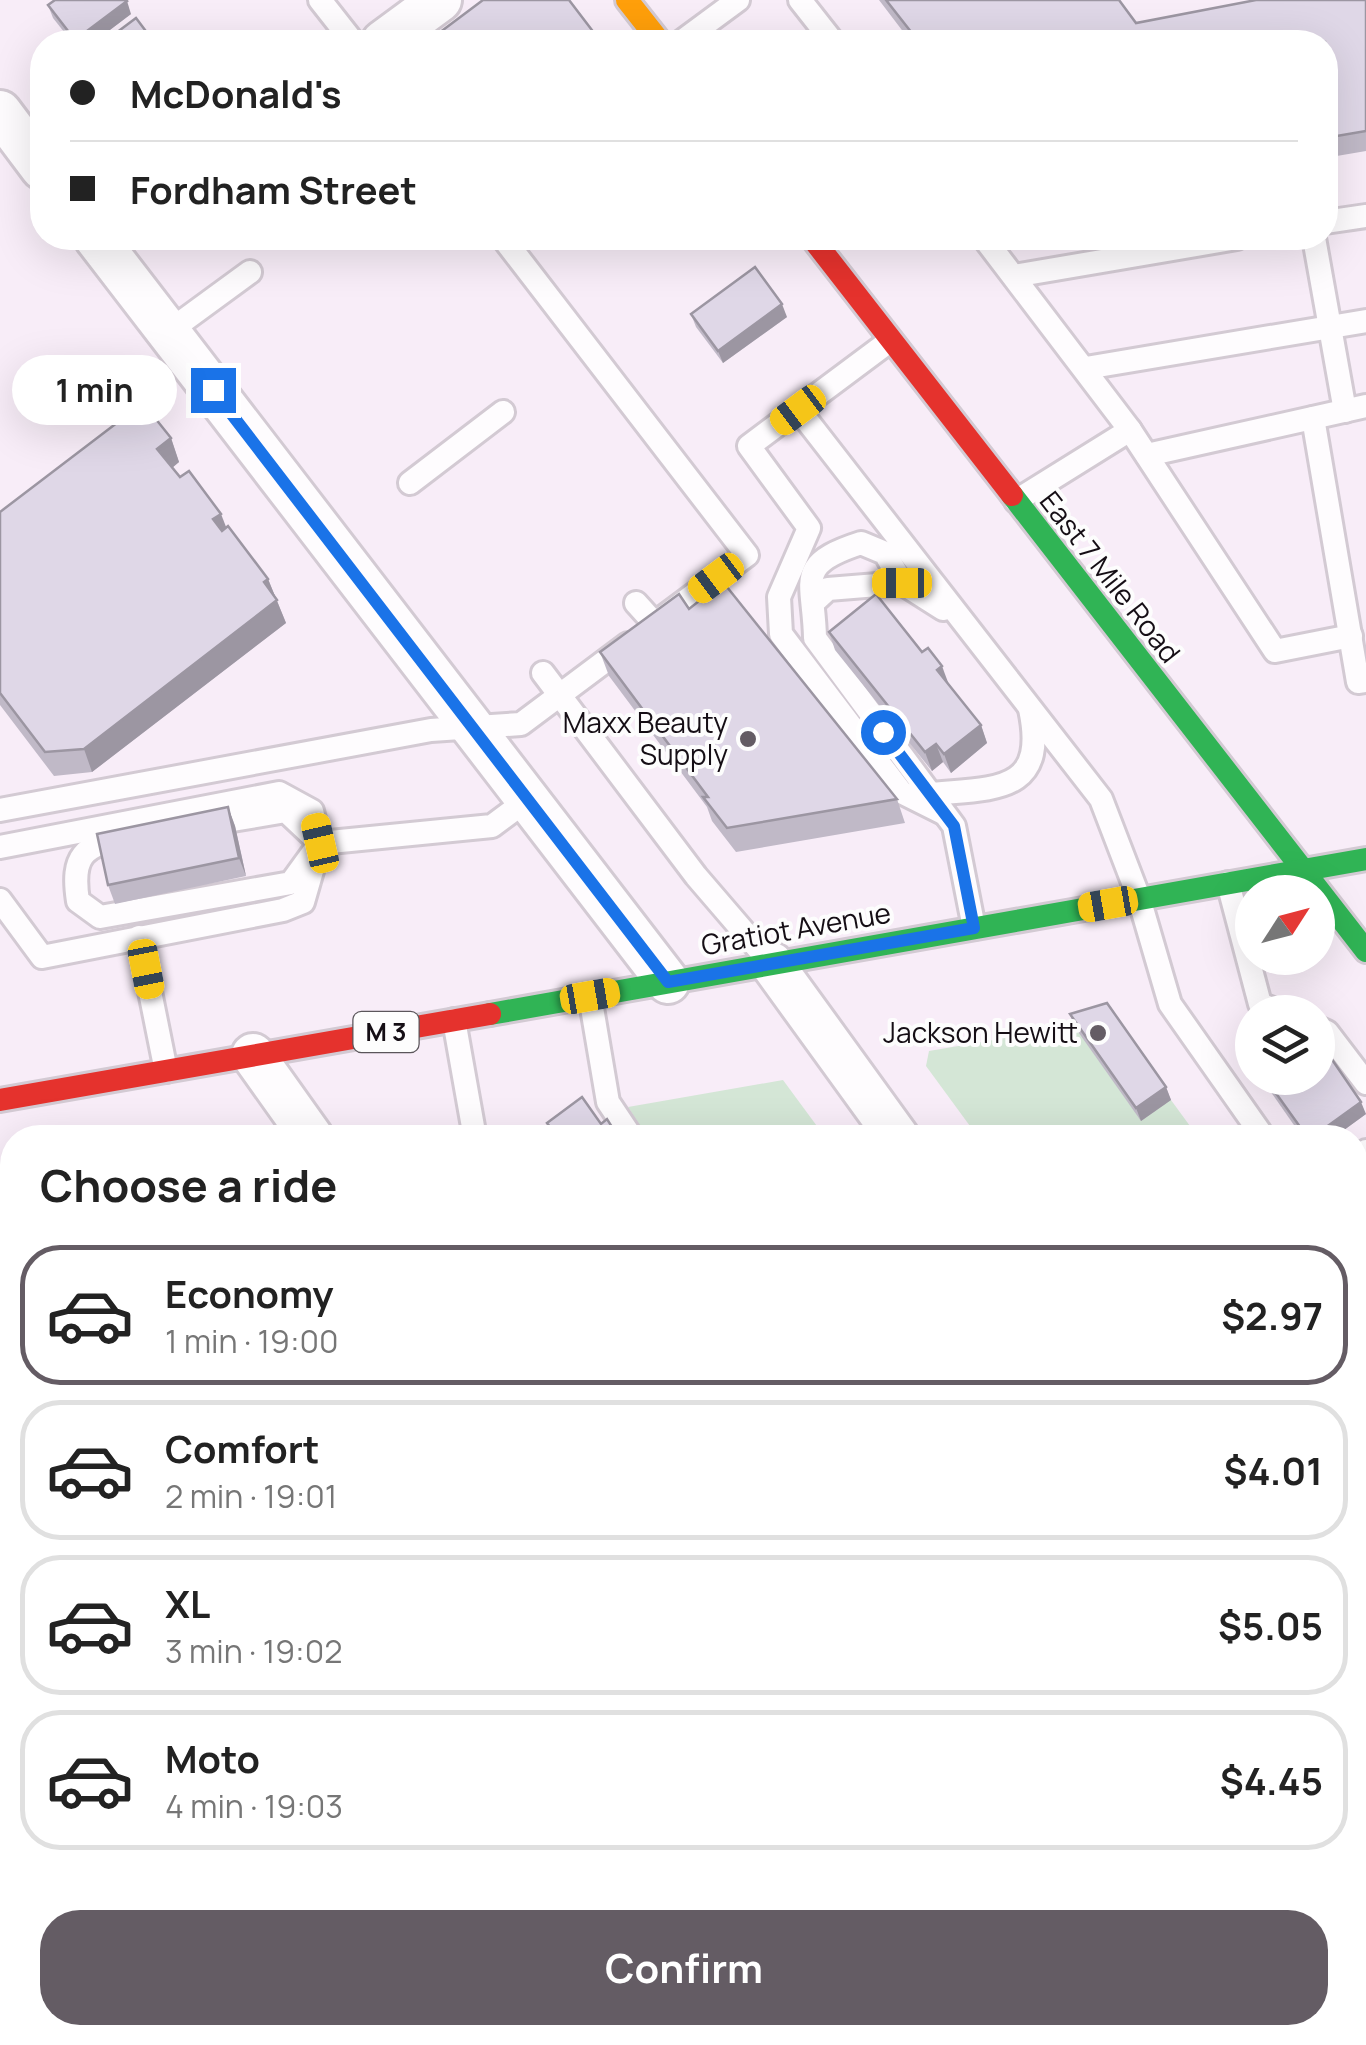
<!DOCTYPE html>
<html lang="en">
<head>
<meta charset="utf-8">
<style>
  body { margin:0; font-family:Manrope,sans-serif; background:#f6f6f6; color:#222; height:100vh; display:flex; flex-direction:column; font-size:38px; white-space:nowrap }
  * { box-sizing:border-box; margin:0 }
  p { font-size:32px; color:#767676 }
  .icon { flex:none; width:55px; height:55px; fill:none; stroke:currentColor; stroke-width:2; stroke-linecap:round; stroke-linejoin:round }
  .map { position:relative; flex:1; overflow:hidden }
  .drawer { position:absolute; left:0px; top:1125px; width:1368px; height:920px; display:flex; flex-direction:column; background:#fff; border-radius:40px 40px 0 0; box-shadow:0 10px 40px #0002 }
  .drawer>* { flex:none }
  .top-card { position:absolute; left:30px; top:30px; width:1308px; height:220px; border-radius:40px; box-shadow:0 10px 40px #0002; display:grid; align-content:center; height:220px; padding:0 40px; background:#fff }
  .needle { width:65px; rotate:54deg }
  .tools { position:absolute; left:1235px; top:875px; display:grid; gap:20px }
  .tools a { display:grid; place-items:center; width:100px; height:100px; border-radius:50%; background:#fff; box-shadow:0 10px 40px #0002; font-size:50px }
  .end { position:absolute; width:45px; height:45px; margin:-22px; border:12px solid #1a73e8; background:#fff; box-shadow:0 0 0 5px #fff }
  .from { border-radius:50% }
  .bubble { position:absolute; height:70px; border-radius:35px; background:#fff; box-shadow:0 10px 40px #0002; font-size:32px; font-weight:700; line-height:70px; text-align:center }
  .car { position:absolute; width:30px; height:60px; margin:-30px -15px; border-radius:12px; box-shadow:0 0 8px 2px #0007; background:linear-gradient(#f5c518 24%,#345 0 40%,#f5c518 0 76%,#345 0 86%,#f5c518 0) }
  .top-card b { display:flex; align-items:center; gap:35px; height:95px; font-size:38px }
  .top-card b+b { border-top:2px solid #e0e0e0 }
  .top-card i { width:25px; height:25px; background:#222 }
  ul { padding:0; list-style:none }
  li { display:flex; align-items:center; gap:30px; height:140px; margin:0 20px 15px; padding:0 20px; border:5px solid #e0e0e0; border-radius:40px }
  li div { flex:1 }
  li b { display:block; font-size:38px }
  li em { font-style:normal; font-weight:700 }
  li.selected { border-color:#645c64 }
  li>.icon { width:90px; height:90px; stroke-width:1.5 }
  h2 { padding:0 40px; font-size:45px; line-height:120px }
  .button { display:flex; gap:20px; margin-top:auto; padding:20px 40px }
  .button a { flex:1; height:115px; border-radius:40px; background:#645c64; color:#fff; font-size:40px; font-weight:700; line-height:115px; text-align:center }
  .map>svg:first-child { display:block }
  .green { fill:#d4e6d6 }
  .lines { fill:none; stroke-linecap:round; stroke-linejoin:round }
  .lane-casing { stroke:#d3cad3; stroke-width:28 }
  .street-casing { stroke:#d3cad3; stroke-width:48 }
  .fast-casing { stroke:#d3cad3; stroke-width:28 }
  .slow-casing { stroke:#d3cad3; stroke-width:28 }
  .jam-casing { stroke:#d3cad3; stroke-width:28 }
  .lane { stroke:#fefcfe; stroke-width:22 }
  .street { stroke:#fefcfe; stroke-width:42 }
  .fast { stroke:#30b455; stroke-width:22 }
  .slow { stroke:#ff9f0a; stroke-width:22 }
  .jam { stroke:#e5322d; stroke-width:22 }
  .wall { fill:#c0b9c7 }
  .shaded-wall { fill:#9c96a2 }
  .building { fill:#dfd7e7; stroke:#9c96a2; stroke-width:2.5 }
  .route { stroke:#1a73e8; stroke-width:12 }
  .poi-dot { fill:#645c64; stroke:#fdfdfd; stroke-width:4 }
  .labels { text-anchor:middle; stroke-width:8; stroke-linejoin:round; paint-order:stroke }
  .shield { fill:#fdfdfd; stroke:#5b565b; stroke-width:2.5 }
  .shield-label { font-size:25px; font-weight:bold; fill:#150e15 }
  .street-label { font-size:28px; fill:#150e15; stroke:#fdfdfd }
  .poi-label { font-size:28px; fill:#150e15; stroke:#fdfdfd; text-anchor:end }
</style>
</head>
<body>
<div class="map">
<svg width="1366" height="2045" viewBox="0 0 1366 2045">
  <rect width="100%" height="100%" fill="#f8edf8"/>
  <g class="green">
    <path d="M1074,1026L1171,1100L1198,1137H978L926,1066L929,1051Z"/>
    <path d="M783,1080L825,1137H647L628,1107Z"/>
    <path d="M1366,1405V1707L1357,1713L1355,1413Z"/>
  </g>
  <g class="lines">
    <g class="lane-casing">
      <g id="lane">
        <path d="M320,0L353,42"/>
        <path d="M800,0L833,42"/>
        <path d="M681,42L738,0"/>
        <path d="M1325,222L1366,216"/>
        <path d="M503,238L747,555L661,619"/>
        <path d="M984,238L1130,430L1275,651L1351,636"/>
        <path d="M1314,238L1345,411"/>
        <path d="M1014,276L1237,238"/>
        <path d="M168,332L250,272"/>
        <path d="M891,340L749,446L809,528L779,597L781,634L901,792L943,813"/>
        <path d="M1086,368L1366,321"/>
        <path d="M798,409L1101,799L1139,898L1170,1004L1264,1138"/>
        <path d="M1313,418L1358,682L1366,681"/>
        <path d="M1147,455L1366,406"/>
        <path d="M410,483L503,412"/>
        <path d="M1016,501L1130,430"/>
        <path d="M902,583L885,553L861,543C793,565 814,580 815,638L954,826L974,928"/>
        <path d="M815,601L828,589L902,583L943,609"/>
        <path d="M636,603L655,624"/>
        <path d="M543,673L696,876L769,961"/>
        <path d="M929,794C995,788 1048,794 1030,709"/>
        <path d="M0,810L431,730L521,724L628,644"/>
        <path d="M202,825L286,811L320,843"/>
        <path d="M126,837C83,845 71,856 78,901L100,917L291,883L320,843L492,826L527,800"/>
        <path d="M0,847L279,793L312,811L320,843L303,902L283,910L42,957L0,900"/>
        <path d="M1228,883L1260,1004L1280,1012"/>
        <path d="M139,937L166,1071"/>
        <path d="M590,996L608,1102L632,1138"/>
        <path d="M454,1020L475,1138"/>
        <path d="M1318,1028L1327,1032L1366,1083"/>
        <path d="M1355,1159L1366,1151"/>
        <path d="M0,1394L12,1391"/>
        <path d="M0,1912L12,1930"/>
        <path d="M85,2032L94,2045"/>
        <path d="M668,2032L677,2045"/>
      </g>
    </g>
    <g class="street-casing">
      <g id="street">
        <path d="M383,42L440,0"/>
        <path d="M0,112L42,168"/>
        <path d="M96,238L668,982"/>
        <path d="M772,964L898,1138"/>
        <path d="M253,1055L312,1138"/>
        <path d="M0,1520L12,1538"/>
        <path d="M1355,1780L1366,1795"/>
        <path d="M366,2032L375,2045"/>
        <path d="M951,2032L960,2045"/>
        <path d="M20,2045L36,2032"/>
      </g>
    </g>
    <g class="fast-casing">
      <g id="fast">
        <path d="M1012,495L1366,951"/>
        <path d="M490,1014L1366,859"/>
      </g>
    </g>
    <g class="slow-casing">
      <path id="slow" d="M627,0L660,42"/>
    </g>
    <g class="jam-casing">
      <g id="jam">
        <path d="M812,238L1012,495"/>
        <path d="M0,1100L490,1014"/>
      </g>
    </g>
    <use href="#lane" class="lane"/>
    <use href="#street" class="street"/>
    <use href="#fast" class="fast"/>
    <use href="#slow" class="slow"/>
    <use href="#jam" class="jam"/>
  </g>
  <g class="wall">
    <path d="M879,0H1119L1136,23L1366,0V151L1325,158V42H911Z"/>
    <path d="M48,5L131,14L94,42H72L53,18Z"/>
    <path d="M691,314L787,317L723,363L696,327Z"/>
    <path d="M171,438L179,462L172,468L226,527L268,579L286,623L92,772L54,776L0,705V512Z"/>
    <path d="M689,609L897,799L905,823L736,852L712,821L707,807L609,676L600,652Z"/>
    <path d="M829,632L948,685L981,725L987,743L951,773L943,762L932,771L835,650Z"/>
    <path d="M228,807L235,826L246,876L115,904L108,885Z"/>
    <path d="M1070,1014L1166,1087L1171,1100L1141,1121L1074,1026Z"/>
    <path d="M1261,1078H1318L1366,1114L1333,1138H1303Z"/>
    <path d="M12,1194V1356L10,1352L0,1358V1196Z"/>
    <path d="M1366,1252V1331L1355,1316V1260Z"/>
  </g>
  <g class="shaded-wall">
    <path d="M127,1L131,14L94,42H76L75,40Z"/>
    <path d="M532,238H553L536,250Z"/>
    <path d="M782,304L787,317L723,363L718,351Z"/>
    <path d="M171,438L179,462L166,473L157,449Z"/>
    <path d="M221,514L230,537L222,543L213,519Z"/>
    <path d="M268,579L286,623L92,772L84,749Z"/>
    <path d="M942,666L949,685L937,670Z"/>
    <path d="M981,725L987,743L951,773L944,754Z"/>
    <path d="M936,744L943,762L932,771L925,752Z"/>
    <path d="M228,807L235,826L246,876L239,858Z"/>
    <path d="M1166,1087L1171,1100L1141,1121L1136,1108Z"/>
    <path d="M1361,1102L1366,1114L1333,1138H1311Z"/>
    <path d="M3,1333L10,1352L0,1358V1335Z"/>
  </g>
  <g class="building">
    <path d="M55,0H126L127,1L75,40L48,5Z"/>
    <path d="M483,0H569L601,42H427Z"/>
    <path d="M886,0H1119L1136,23L1256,0H1366V131L1325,138V42H919Z"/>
    <path d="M136,18L154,42H104Z"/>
    <path d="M755,267L782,304L718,351L691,314Z"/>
    <path d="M143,403L171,438L157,449L180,477L189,471L221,514L213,519L222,531L228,526L268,579L264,582L277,600L84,749L45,752L0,693V512Z"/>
    <path d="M723,582L897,799L727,828L703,797H708L600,652L679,594L689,609Z"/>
    <path d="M876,594L922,652L928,648L942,666L937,670L981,725L944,754L936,744L925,752L829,632Z"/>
    <path d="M228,807L239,858L108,885L97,834Z"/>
    <path d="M1107,1003L1166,1087L1136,1108L1070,1014Z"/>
    <path d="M1318,1039L1361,1102L1311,1138H1308L1265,1078H1318Z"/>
    <path d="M582,1097L601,1124L607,1119L619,1138H558L547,1123Z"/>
    <path d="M12,1194V1346L3,1333L0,1335V1196Z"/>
    <path d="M1366,1252V1317L1364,1318L1355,1307V1260Z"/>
  </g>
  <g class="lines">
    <path class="route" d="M213,390L668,982L974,928L954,826L883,732"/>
  </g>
  <g class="poi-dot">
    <circle cx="748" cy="739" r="10"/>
    <circle cx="1098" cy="1033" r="10"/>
  </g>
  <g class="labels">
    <rect class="shield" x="353.5" y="1012" width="65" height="40" rx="8"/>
    <g class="shield-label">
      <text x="386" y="1041">M 3</text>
    </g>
    <g class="street-label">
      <text transform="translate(1110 577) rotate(52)" y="10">East 7 Mile Road</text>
      <text transform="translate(796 929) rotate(-10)" y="10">Gratiot Avenue</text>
    </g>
    <g class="poi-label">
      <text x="728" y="733">Maxx Beauty<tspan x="728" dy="32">Supply</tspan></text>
      <text x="1078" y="1043">Jackson Hewitt</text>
    </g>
  </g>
</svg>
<div class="tools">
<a><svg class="needle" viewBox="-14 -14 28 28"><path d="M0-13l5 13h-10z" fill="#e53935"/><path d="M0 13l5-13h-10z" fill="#767676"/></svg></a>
<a><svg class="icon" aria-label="layers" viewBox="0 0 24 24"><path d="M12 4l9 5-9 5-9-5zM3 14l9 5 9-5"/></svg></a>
</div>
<i class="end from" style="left:883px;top:732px"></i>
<i class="end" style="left:213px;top:390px"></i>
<div class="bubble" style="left:12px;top:355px;width:165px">1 min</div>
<i class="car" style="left:798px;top:410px;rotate:233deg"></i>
<i class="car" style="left:716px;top:578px;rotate:233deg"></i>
<i class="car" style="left:902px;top:583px;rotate:270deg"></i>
<i class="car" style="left:320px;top:843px;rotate:347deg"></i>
<i class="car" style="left:1108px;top:904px;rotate:260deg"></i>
<i class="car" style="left:146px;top:969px;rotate:169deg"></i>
<i class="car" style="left:590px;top:996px;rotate:80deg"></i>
<div class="top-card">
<b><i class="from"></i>McDonald's</b>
<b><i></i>Fordham Street</b>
</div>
<section class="drawer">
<h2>Choose a ride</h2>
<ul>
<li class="selected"><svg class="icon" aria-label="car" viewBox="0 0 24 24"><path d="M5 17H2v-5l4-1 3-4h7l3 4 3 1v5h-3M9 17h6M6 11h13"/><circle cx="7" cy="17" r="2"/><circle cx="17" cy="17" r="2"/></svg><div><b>Economy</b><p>1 min · 19:00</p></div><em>$2.97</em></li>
<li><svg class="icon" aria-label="car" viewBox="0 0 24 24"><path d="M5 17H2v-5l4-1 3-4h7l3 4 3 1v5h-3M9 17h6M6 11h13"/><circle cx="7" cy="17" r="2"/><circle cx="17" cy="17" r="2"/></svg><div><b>Comfort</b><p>2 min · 19:01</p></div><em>$4.01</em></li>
<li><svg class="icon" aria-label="car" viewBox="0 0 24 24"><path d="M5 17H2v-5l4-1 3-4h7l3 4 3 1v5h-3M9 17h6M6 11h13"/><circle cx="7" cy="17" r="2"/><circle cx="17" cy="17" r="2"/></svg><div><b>XL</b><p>3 min · 19:02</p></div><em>$5.05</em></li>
<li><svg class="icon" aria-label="car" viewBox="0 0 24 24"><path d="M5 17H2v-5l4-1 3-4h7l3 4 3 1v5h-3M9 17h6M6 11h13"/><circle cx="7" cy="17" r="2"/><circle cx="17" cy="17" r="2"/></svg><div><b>Moto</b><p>4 min · 19:03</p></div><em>$4.45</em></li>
</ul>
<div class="button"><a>Confirm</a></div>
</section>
</div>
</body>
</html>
